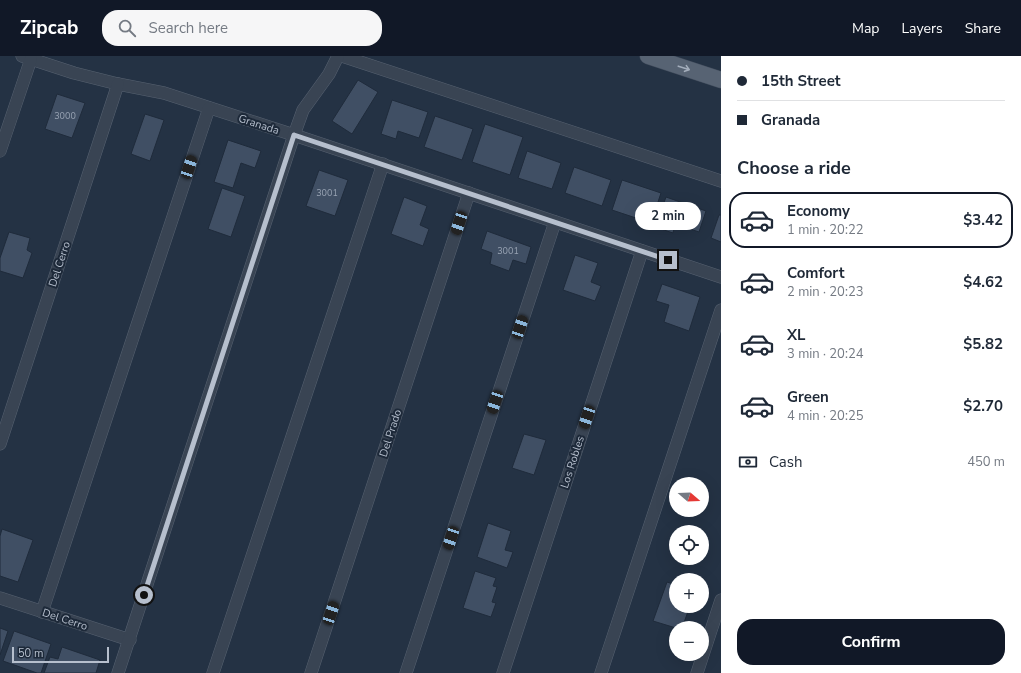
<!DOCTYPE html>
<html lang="en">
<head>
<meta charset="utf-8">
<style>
  body { margin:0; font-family:"Nunito Sans",sans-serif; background:#f6f6f7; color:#1f2937; height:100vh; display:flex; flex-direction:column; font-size:15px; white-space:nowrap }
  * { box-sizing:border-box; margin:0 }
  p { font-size:13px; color:#747a83 }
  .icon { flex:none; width:22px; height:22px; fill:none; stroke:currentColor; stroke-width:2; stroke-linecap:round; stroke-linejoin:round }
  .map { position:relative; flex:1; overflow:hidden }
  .sheet { display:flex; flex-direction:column; background:#fff; width:300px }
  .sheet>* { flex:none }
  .top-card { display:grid; align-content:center; height:88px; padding:0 16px; background:#fff }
  .needle { width:26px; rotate:109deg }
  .fabs { position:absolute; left:669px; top:421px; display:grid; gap:8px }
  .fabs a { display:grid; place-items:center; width:40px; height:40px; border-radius:50%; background:#fff; box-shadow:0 4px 16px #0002; font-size:20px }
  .scale { position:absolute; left:12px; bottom:10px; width:97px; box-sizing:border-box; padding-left:4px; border:2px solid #b6bfcd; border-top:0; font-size:11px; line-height:14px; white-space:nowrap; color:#b6bfcd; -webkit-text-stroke:3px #1d2939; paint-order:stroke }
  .end { position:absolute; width:18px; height:18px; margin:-9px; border:5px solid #b6bfcd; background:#111; box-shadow:0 0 0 2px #111 }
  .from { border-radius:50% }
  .bubble { position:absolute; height:28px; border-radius:14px; background:#fff; box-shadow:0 4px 16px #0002; font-size:13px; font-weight:700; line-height:28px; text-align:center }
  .car { position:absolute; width:12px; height:24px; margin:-12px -6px; border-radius:5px; box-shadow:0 0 3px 1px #0007; background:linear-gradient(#222 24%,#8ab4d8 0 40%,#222 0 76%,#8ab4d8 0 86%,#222 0) }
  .top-card b { display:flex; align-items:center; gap:14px; height:38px; font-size:15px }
  .top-card b+b { border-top:1px solid #e0e1e3 }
  .top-card i { width:10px; height:10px; background:#1f2937 }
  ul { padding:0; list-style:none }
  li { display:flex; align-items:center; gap:12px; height:56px; margin:0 8px 6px; padding:0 8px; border:2px solid transparent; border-radius:16px }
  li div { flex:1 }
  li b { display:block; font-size:15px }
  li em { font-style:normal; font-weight:700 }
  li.active { border-color:#111827 }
  li>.icon { width:36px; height:36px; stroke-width:1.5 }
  h2 { padding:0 16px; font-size:18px; line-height:48px }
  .pay { display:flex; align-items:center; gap:10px; height:44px; padding:0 16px; font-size:15px }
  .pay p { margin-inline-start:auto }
  .primary-button { display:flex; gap:8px; margin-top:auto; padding:8px 16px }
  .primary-button a { flex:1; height:46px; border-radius:16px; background:#111827; color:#fff; font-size:16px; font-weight:700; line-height:46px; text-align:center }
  header { display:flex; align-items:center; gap:24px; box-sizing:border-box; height:56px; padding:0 20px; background:#111827; color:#fff }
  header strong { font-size:19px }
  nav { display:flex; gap:22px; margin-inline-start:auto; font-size:14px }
  .search { width:280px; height:36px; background:#f6f6f7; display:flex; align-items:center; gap:10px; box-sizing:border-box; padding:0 14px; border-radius:16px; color:#747a83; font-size:15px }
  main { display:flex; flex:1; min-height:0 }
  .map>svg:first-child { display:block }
  .building { fill:#404f64; stroke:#1f2b3b }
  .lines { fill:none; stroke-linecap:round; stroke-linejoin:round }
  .minor-casing { stroke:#576271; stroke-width:13 }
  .major-casing { stroke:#424d5d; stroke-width:17 }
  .minor { stroke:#394453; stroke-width:12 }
  .major { stroke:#576373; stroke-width:16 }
  .oneway { stroke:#a3adbb }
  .route { stroke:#b6bfcd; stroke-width:5 }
  .labels { text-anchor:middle; stroke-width:4; stroke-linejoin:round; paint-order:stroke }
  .number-label { font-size:9px; fill:#98a3b3 }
  .street-label { font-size:11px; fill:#b6bfcd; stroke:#1d2939 }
</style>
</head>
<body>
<header>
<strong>Zipcab</strong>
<div class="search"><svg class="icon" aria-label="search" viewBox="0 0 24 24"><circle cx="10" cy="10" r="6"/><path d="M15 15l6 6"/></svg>Search here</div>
<nav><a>Map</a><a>Layers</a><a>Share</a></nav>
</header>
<main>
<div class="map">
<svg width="721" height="617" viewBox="0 0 721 617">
  <rect width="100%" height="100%" fill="#243244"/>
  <g class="building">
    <path d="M358,24L378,36L352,78L332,65Z"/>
    <path d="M57,38L85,47L72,82L45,73Z"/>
    <path d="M392,44L428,56L419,82L398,75L396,83L381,78Z"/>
    <path d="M145,58L164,64L150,105L131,98Z"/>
    <path d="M435,60L473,73L462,104L424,91Z"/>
    <path d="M485,68L523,81L510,119L472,106Z"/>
    <path d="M228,84L261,95L255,112L241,107L233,132L214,126Z"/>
    <path d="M527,95L561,107L552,133L518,122Z"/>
    <path d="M574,111L611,124L602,150L565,137Z"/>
    <path d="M319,114L348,124L335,160L306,150Z"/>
    <path d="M622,124L661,137L651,167L612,154Z"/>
    <path d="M222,132L245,140L231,181L208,173Z"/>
    <path d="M404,141L427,150L420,169L429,173L423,190L391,178Z"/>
    <path d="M666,141L706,155L699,176L675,168L673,177L655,171Z"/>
    <path d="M719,159H721V186L711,182Z"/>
    <path d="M487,175L531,191L526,208L513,204L509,215L490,208L492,197L481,193Z"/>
    <path d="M9,176L30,182L27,194L32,197L23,222L0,215V202Z"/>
    <path d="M575,199L598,207L591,226L601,230L595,245L563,234Z"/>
    <path d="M662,228L700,241L689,275L664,266L669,249L656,245Z"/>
    <path d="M524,378L546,384L534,419L512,412Z"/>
    <path d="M488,467L511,475L505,494L513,496L507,512L477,501Z"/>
    <path d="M2,473L33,484L18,526L0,520V480Z"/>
    <path d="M475,515L496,522L493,530L497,531L492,546L496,547L491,561L463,552Z"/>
    <path d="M667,526L676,529V550H690L682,572H676L653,565Z"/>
    <path d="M0,572L8,575L0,599Z"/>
    <path d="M14,575L51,588L41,617H37L3,605Z"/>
    <path d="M62,591L100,604L96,617H44L50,601L58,603Z"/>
  </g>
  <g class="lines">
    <g class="minor-casing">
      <g id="minor">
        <path d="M22,0L74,17L118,28L164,37L294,79L721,221"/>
        <path d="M342,0L721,125"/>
        <path d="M0,95L31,3"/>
        <path d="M0,388L118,28"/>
        <path d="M0,542L130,584"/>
        <path d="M42,556L209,52"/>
        <path d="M118,617L294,79L303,54L329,18L338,0"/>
        <path d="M213,617L383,108"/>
        <path d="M311,617L469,137"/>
        <path d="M406,617L555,166"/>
        <path d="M503,617L642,195"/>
        <path d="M601,617L721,254"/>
        <path d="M697,617L721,544"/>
      </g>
    </g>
    <g class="major-casing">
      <path id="major" d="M648,0L721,24"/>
    </g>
    <use href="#minor" class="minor"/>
    <use href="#major" class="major"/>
  </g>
  <defs><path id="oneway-shaft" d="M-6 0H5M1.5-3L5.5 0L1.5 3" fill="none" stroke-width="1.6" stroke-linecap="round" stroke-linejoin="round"/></defs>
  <use class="oneway" href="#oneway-shaft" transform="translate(684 12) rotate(18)"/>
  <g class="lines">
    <path class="route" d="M144,539L294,79L668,204"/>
  </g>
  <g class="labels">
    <g class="number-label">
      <text x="65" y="63">3000</text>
      <text x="327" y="140">3001</text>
      <text x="508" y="198">3001</text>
    </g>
    <g class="street-label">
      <text transform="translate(259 68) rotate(18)" y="4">Granada</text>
      <text transform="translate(59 208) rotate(-72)" y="4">Del Cerro</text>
      <text transform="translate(390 377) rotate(-72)" y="4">Del Prado</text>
      <text transform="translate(572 406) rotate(-72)" y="4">Los Robles</text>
      <text transform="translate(65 563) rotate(18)" y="4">Del Cerro</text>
    </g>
  </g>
</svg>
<div class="fabs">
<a><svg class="needle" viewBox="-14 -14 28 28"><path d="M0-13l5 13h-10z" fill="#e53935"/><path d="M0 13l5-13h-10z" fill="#747a83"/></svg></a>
<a><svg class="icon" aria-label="locate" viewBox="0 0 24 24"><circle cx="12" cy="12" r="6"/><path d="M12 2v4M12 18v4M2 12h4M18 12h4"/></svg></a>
<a>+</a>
<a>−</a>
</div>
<div class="scale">50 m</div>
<i class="end from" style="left:144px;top:539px"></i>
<i class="end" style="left:668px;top:204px"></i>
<div class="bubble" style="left:635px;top:146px;width:66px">2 min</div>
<i class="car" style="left:189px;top:111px;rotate:18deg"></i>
<i class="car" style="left:459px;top:167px;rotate:198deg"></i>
<i class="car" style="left:520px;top:271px;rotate:18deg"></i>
<i class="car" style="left:495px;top:346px;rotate:198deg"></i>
<i class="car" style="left:587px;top:361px;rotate:198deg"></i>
<i class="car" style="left:451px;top:482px;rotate:198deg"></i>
<i class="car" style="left:331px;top:557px;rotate:18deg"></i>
</div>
<section class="sheet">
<div class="top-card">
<b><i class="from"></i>15th Street</b>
<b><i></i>Granada</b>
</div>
<h2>Choose a ride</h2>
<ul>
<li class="active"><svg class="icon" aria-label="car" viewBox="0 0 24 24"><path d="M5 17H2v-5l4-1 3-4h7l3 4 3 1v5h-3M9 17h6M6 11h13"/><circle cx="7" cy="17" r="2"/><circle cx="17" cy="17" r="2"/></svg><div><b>Economy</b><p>1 min · 20:22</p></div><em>$3.42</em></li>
<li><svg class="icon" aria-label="car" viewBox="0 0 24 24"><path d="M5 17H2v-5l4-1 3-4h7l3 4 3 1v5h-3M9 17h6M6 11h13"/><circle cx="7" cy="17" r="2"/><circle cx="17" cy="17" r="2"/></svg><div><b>Comfort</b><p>2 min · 20:23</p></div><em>$4.62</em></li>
<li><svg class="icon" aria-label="car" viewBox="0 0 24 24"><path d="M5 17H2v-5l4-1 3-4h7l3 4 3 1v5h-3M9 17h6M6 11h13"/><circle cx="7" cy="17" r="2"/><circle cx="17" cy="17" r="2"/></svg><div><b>XL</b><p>3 min · 20:24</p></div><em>$5.82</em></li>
<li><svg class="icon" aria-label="car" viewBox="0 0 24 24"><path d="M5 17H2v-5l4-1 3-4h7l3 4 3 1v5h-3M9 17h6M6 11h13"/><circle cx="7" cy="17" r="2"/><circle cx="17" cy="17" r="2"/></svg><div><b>Green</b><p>4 min · 20:25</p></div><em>$2.70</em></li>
</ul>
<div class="pay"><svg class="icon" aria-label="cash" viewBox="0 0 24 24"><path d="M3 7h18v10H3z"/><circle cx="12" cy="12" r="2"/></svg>Cash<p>450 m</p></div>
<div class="primary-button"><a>Confirm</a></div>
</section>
</main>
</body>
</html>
